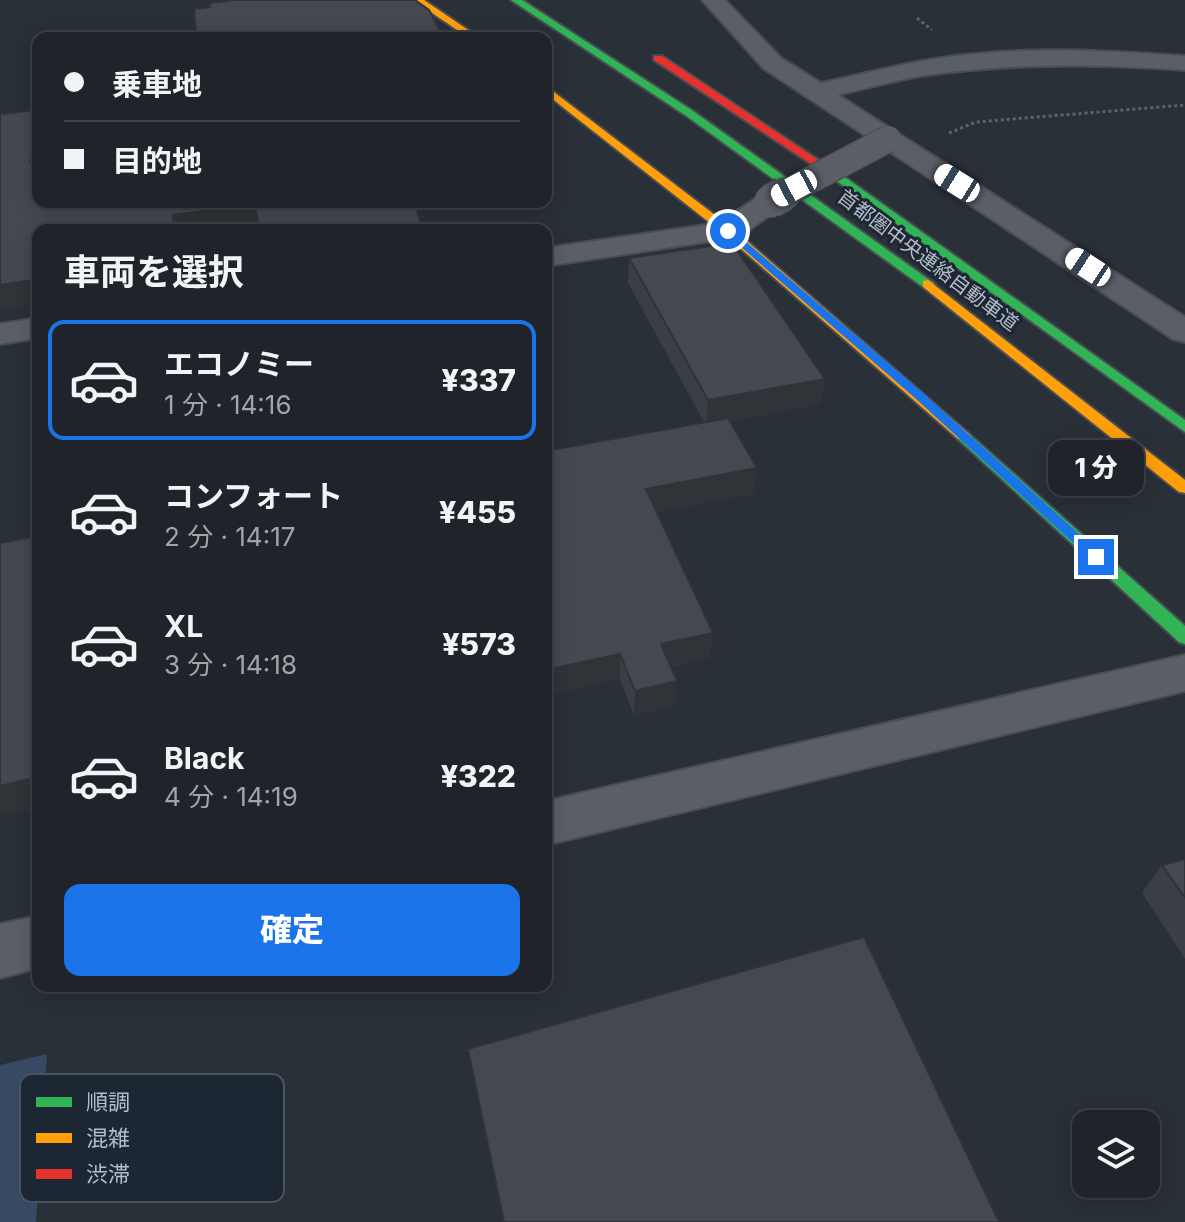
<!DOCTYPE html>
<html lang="ja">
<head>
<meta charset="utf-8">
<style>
  body { margin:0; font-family:Inter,"Noto Sans JP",sans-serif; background:#2d3036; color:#f1f3f6; height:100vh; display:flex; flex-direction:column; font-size:30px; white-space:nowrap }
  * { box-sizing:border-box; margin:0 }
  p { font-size:26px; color:#a2a4a8 }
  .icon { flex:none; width:44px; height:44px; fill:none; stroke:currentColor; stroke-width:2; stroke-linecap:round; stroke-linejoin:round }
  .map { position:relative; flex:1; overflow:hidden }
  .sheet { position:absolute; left:32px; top:224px; width:520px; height:768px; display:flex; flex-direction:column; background:#20242a; border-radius:16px; box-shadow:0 4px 20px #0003,0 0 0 2px #3d4147 }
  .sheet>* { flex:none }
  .banner { position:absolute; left:32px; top:32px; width:520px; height:176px; border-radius:16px; box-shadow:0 4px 20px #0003,0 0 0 2px #3d4147; display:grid; align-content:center; height:176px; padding:0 32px; background:#20242a }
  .tools { position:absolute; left:1072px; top:1110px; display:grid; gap:16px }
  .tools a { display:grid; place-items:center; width:88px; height:88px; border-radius:16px; background:#20242a; box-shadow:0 4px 20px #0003,0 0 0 2px #3d4147; font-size:40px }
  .end { position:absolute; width:36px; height:36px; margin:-18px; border:10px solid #1a73e8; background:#fff; box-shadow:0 0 0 4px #fff }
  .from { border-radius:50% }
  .bubble { position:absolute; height:56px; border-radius:16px; background:#20242a; box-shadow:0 4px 20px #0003,0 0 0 2px #3d4147; font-size:26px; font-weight:800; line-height:56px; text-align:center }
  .car { position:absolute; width:24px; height:48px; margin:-24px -12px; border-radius:10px; box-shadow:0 0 6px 2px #0007; background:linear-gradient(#fff 24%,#345 0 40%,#fff 0 76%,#345 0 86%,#fff 0) }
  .banner b { display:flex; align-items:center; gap:28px; height:76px; font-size:30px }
  .banner b+b { border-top:2px solid #3d4147 }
  .banner i { width:20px; height:20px; background:#f1f3f6 }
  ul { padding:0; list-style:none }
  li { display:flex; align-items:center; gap:24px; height:120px; margin:0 16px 12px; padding:0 16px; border:4px solid transparent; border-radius:16px }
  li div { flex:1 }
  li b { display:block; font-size:30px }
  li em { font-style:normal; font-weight:800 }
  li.on { border-color:#1a73e8 }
  li>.icon { width:72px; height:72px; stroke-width:1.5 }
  h2 { padding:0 32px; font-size:36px; line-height:96px }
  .button { display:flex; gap:16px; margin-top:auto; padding:16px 32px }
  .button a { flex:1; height:92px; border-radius:16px; background:#1a73e8; color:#fff; font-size:32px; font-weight:800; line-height:92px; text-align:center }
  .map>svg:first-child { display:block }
  .water { fill:#384963 }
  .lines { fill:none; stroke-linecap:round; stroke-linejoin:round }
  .street-casing { stroke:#484c53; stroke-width:4 }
  .fast-casing { stroke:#484c53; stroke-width:4 }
  .slow-casing { stroke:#484c53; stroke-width:4 }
  .jam-casing { stroke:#484c53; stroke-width:4 }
  .path { stroke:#5d636a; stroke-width:3; stroke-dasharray:3 3; stroke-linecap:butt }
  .street { fill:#5a5e66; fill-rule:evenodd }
  .fast { fill:#30b455; fill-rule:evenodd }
  .slow { fill:#ff9f0a; fill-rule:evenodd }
  .jam { fill:#e5322d; fill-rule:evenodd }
  .street-bridge-far1-casing { stroke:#484c53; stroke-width:28; stroke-linecap:butt }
  .street-bridge-casing { stroke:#484c53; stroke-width:36; stroke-linecap:butt }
  .street-bridge-far1 { stroke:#5a5e66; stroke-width:26 }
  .street-bridge { stroke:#5a5e66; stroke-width:33 }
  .wall { fill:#3a3f45 }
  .shaded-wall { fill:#303338 }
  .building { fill:#444950; stroke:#303338; stroke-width:2 }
  .route { fill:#1a73e8 }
  .labels { text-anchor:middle; stroke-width:6; stroke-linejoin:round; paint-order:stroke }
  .far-street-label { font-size:20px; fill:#b4bcc9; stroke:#1d2633 }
  .key { fill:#1d2633; stroke:#4a5360; stroke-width:2 }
  .key-label { font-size:22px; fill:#b4bcc9 }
</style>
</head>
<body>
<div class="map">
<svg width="1185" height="1222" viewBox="0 0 1185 1222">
  <rect width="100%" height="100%" fill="#2a3038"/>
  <path class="water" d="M47,1054L36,1222H0V1065Z"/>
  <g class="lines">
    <g class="street-casing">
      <g id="street">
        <path d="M702,0H725L781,58L821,83C855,76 888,67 922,61C1008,45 1099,50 1185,56V70C1099,64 1014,63 928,75C898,79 868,88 838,95L1185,317V342L1173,339L763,68Z"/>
        <path d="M771,192L781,195L786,201L781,207L739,237L546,266V248L719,223L761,195Z"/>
        <path d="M38,318V338L0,344V324Z"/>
        <path d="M1185,655V691L546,845V801Z"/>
        <path d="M38,916V968L0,978V924Z"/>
      </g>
    </g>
    <g class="fast-casing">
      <g id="fast">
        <path d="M511,0H522L693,111L935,284L928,288L923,287L685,115Z"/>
        <path d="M834,175H842L1185,420V432L834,179Z"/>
        <path d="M963,431L968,433L1185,626V644L1179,642L958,439L955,436L958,433Z"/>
      </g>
    </g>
    <g class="slow-casing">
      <g id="slow">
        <path d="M413,0H424L480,38H469Z"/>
        <path d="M546,86L732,228L968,433L971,436L968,439H958L724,234L546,94Z"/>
        <path d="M928,280L1185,480V493L1179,492L923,287V281Z"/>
      </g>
    </g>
    <g class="jam-casing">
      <path id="jam" d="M654,56H662L844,177L834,179L654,60Z"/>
    </g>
    <g class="path">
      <path d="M917,18L932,30"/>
      <path d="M949,133L976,122L1185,105"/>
    </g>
    <use href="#street" class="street"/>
    <use href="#fast" class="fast"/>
    <use href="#slow" class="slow"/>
    <use href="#jam" class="jam"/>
    <g class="street-bridge-far1-casing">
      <path id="street-bridge-far1" d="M780,196L888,139"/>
    </g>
    <g class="street-bridge-casing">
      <path id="street-bridge" d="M771,201L784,194"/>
    </g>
    <use href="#street-bridge-far1" class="street-bridge-far1"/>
    <use href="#street-bridge" class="street-bridge"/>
  </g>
  <g class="wall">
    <path d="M629,258L820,404L730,421L757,468L753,494L656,512L710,658L671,667L677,681L674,706L634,715L620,679L546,695L704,422L628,283Z"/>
    <path d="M1185,859V959L1142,893L1162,865Z"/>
  </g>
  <g class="shaded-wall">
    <path d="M35,110L38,118V183L30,162Z"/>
    <path d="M411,202H482L412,211Z"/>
    <path d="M255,204L260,227L240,230H174L173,215Z"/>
    <path d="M36,257H38V304L0,310V285Z"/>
    <path d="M825,379L820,404L706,425L708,400Z"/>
    <path d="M757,468L753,494L645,515L646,489Z"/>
    <path d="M713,633L710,658L659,669L661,644Z"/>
    <path d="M620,654V679L546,695V670Z"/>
    <path d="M677,681L674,706L634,715L635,691Z"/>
    <path d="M38,777V808L4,816L0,811V786Z"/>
  </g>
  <g class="building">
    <path d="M234,0H415L429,10L444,38H185V33L196,32L194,9L210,7V3Z"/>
    <path d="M35,110L30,162H38V202H414L423,229L413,230H259L255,204L173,215L174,230H38V257H36L34,280L0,285V114Z"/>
    <path d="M732,243L825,379L708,400L629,258Z"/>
    <path d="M728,418L757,468L646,489L713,633L661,644L677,681L635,691L620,654L546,670V451Z"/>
    <path d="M38,536V777L0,786V543Z"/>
    <path d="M1185,859V898L1162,865Z"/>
    <path d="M864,937L999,1222H504L468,1049Z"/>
  </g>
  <path class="route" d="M725,229H731L923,393L1101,554V560H1092L915,398L725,233Z"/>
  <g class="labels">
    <g class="far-street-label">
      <text transform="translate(928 260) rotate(37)" y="7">首都圏中央連絡自動車道</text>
    </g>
  </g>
  <rect x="20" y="1074" width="264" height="128" rx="12" class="key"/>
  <rect x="36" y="1097" width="36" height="10" fill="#30b455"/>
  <rect x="36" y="1133" width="36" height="10" fill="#ff9f0a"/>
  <rect x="36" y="1169" width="36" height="10" fill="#e5322d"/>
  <g class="key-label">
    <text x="86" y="1110">順調</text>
    <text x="86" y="1146">混雑</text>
    <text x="86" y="1182">渋滞</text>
  </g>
</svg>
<div class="tools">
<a><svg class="icon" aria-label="layers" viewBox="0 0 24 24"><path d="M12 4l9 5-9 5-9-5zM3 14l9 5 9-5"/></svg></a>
</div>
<i class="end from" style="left:728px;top:231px"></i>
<i class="end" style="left:1096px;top:557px"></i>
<div class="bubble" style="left:1048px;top:440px;width:96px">1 分</div>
<i class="car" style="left:957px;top:183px;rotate:302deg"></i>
<i class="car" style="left:794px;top:188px;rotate:242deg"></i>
<i class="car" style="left:1088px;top:267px;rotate:303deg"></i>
<div class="banner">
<b><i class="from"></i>乗車地</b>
<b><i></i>目的地</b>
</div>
<section class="sheet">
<h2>車両を選択</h2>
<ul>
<li class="on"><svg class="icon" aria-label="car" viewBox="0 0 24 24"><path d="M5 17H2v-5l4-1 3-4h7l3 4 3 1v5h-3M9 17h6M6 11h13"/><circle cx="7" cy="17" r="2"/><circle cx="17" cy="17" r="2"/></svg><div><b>エコノミー</b><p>1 分 · 14:16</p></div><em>¥337</em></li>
<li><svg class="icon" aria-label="car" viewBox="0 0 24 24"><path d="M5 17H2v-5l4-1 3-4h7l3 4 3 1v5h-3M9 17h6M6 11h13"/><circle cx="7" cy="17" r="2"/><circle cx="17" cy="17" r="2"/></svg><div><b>コンフォート</b><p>2 分 · 14:17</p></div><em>¥455</em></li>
<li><svg class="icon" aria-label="car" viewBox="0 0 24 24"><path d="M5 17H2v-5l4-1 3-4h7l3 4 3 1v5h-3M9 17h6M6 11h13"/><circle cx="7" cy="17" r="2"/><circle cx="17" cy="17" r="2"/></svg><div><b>XL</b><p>3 分 · 14:18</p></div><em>¥573</em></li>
<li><svg class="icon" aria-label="car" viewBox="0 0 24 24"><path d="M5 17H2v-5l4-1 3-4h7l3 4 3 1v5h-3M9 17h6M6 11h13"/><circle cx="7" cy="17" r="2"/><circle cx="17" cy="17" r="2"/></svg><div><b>Black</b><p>4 分 · 14:19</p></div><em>¥322</em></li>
</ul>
<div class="button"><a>確定</a></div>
</section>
</div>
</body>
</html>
